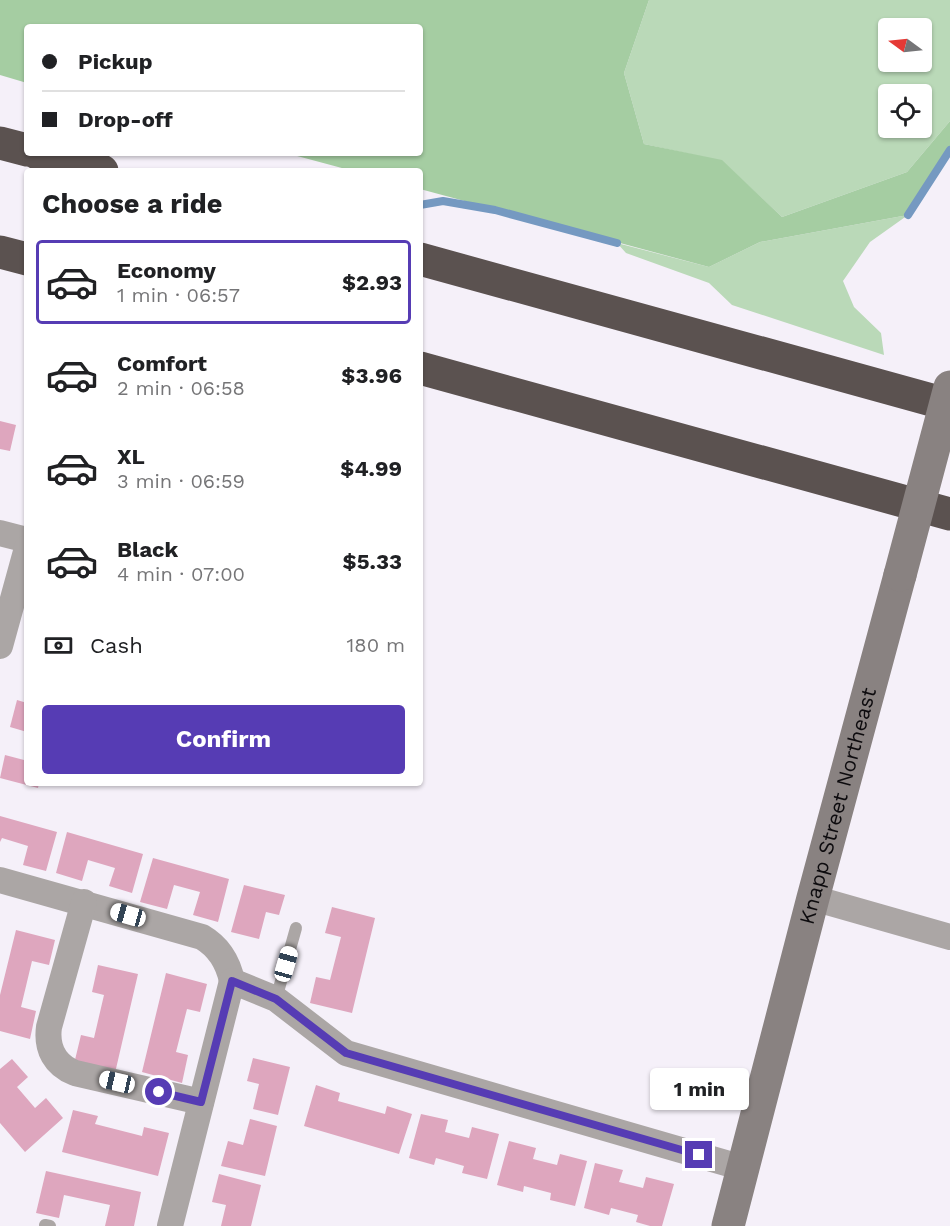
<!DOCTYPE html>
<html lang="en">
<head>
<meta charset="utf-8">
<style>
  body { margin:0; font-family:"Work Sans",sans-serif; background:#f6f6f6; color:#202124; height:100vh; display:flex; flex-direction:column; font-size:22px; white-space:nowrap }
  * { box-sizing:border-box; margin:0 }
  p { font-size:20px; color:#757577 }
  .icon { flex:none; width:33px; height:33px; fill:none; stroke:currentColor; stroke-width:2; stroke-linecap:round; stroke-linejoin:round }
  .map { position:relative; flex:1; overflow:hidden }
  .side { position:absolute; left:24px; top:168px; width:399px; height:618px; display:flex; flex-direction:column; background:#fff; border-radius:6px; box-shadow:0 2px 4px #0004 }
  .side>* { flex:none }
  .hud { position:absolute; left:24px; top:24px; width:399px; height:132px; border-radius:6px; box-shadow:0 2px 4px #0004; display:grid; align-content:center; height:132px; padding:0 18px; background:#fff }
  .needle { width:39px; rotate:285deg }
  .buttons { position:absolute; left:878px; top:18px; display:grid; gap:12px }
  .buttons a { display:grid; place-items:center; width:54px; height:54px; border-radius:6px; background:#fff; box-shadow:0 2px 4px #0004; font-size:30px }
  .end { position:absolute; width:27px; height:27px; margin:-14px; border:8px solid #563cb4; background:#fff; box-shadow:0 0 0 3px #fff }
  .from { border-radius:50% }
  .bubble { position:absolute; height:42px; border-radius:6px; background:#fff; box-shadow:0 2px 4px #0004; font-size:20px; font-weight:700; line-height:42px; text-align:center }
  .car { position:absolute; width:18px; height:36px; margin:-18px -9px; border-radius:8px; box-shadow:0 0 4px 2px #0007; background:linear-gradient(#fff 24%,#345 0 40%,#fff 0 76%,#345 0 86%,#fff 0) }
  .hud b { display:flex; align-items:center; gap:21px; height:57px; font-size:22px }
  .hud b+b { border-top:2px solid #e0e0e0 }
  .hud i { width:15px; height:15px; background:#202124 }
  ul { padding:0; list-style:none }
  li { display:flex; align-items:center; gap:18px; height:84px; margin:0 12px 9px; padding:0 6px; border:3px solid transparent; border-radius:6px }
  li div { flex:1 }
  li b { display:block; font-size:22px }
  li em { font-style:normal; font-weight:700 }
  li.selected { border-color:#563cb4 }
  li>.icon { width:54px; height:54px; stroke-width:1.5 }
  h2 { padding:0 18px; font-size:27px; line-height:72px }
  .pay { display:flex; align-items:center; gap:15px; height:66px; padding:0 18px; font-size:22px }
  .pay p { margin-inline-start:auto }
  .action { display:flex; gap:12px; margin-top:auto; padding:12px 18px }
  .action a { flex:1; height:69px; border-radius:6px; background:#563cb4; color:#fff; font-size:24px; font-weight:700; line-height:69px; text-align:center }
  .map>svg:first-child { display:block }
  .green { fill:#bad9b8; fill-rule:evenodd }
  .forest { fill:#a5cda2 }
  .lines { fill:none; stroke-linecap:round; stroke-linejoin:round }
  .stream { stroke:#7599c1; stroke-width:8 }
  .building { fill:#dea6be }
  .lane { stroke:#aba6a5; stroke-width:12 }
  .street { stroke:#aba6a5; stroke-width:26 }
  .secondary { stroke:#898281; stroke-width:33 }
  .highway { stroke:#5b5250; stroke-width:33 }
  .secondary-bridge { stroke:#898281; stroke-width:33 }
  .route { stroke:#563cb4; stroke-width:8 }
  .labels { text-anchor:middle; stroke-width:6; stroke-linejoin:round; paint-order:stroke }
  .street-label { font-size:21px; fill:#0d0b0e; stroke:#fff }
</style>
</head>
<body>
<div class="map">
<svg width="950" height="1226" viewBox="0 0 950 1226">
  <rect width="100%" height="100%" fill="#f5f0f9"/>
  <g class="green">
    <path d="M649,0H950V121L907,172L782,217L722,161L644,144L624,73ZM888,28H921V62H888ZM888,94H921V128H888Z"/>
    <path d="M908,215L870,242L843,281L854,307L881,333L884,355L732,305L709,283L626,253L617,243L709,267L760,242Z"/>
  </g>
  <path class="forest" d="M0,0H649L624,73L644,144L722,160L782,217L907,172L950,121V150L908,215L760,242L709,267L420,189V171H353L286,153H420V27H27V83L0,75Z"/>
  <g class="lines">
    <g class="stream">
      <path d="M420,205L443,201L495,210L617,243"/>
      <path d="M908,215L950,150"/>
    </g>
  </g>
  <g class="building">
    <path d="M0,421L16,425L10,451L0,449Z"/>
    <path d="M17,700L27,703V732L10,727Z"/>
    <path d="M26,750L27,783H39L38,788L0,778L5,755L24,760Z"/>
    <path d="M0,816L57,832L46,871L23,865L28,846L2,838L0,842Z"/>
    <path d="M67,832L143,854L132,893L109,886L115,868L88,860L82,881L56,873Z"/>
    <path d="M153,858L229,879L218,922L193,915L200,892L174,885L167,909L140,902Z"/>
    <path d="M244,885L285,895L279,915L266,912L259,939L231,932Z"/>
    <path d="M332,907L375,918L352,1013L310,1003L316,977L330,980L341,937L325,933Z"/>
    <path d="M16,930L55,940L49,965L32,961L21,1007L36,1011L30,1039L0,1031V995Z"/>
    <path d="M98,965L138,974L115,1073L74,1064L81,1035L94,1038L104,995L92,992Z"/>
    <path d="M166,973L207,984L200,1012L187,1009L176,1052L188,1055L182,1083L142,1072Z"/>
    <path d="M253,1058L290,1067L278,1115L253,1109L259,1084L247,1081Z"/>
    <path d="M12,1059L28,1077L17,1087L35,1108L46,1098L63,1118L25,1152L0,1123V1069Z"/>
    <path d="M316,1085L340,1093L338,1101L385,1114L387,1106L412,1114L399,1154L304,1126Z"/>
    <path d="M73,1110L98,1116L95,1124L142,1136L144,1127L169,1133L158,1176L62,1152Z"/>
    <path d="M421,1114L448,1120L445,1132L469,1138L472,1127L499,1134L487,1179L462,1173L464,1166L436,1158L434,1165L409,1158Z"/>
    <path d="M250,1119L277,1126L265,1176L221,1166L228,1141L243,1145Z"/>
    <path d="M509,1141L536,1148L533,1159L557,1165L560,1154L587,1161L575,1206L550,1200L551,1193L524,1186L523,1192L497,1185Z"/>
    <path d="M595,1163L623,1170L619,1182L643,1188L646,1177L674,1184L662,1226H650L636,1222L638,1215L611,1208L609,1215L584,1208Z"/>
    <path d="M46,1171L141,1192L134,1226H105L110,1205L64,1195L59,1218L36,1213Z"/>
    <path d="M219,1174L261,1185L251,1226H221L226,1205L212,1202Z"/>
  </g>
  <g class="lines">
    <g class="lane">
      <path d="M276,999L296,928"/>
      <path d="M45,1225L50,1226"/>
    </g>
    <g class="street">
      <path d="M0,533L27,540"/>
      <path d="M0,646L27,548"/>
      <path d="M0,880L202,937C219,947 228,962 232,981L276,999L346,1053L743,1168"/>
      <path d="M813,898L950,937"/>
      <path d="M84,902L49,1027C46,1049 55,1065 75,1073L201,1102"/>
      <path d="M170,1226L232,981"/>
    </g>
    <path class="secondary" id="s1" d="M728,1226L813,898L900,575"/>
    <g class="highway">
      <path d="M0,143L27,150"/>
      <path d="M37,153L102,171"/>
      <path d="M0,252L27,259"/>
      <path d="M420,259L950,405"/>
      <path d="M420,368L950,514"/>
    </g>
    <path class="secondary-bridge" d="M900,575L950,387"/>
  </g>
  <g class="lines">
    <path class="route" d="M159,1092L201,1102L232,981L276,999L346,1053L699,1155"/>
  </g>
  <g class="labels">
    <g class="street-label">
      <text dy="7" stroke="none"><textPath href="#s1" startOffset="434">Knapp Street Northeast</textPath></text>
    </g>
  </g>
</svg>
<div class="buttons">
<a><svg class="needle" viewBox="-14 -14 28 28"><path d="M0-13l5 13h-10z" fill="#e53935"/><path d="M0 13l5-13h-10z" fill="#757577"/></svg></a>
<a><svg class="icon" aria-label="locate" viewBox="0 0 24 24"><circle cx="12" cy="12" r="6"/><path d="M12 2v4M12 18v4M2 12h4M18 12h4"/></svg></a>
</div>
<i class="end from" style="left:159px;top:1092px"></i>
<i class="end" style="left:699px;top:1155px"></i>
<div class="bubble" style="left:650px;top:1068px;width:99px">1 min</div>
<i class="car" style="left:128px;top:915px;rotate:286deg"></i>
<i class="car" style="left:286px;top:964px;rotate:16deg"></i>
<i class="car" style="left:117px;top:1082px;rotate:283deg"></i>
<div class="hud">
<b><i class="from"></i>Pickup</b>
<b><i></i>Drop-off</b>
</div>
<section class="side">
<h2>Choose a ride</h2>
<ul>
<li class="selected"><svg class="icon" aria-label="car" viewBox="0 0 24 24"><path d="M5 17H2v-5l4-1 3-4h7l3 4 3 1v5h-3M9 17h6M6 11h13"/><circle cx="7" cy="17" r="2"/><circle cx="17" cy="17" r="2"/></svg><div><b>Economy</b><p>1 min · 06:57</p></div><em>$2.93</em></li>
<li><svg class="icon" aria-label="car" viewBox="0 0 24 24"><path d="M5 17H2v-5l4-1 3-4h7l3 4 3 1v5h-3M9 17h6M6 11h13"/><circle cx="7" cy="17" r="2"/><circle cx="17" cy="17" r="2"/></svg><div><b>Comfort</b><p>2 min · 06:58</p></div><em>$3.96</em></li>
<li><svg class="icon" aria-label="car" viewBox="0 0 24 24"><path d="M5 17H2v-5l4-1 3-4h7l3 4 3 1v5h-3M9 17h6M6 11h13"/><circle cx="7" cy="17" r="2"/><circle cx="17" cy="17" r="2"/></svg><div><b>XL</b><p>3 min · 06:59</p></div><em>$4.99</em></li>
<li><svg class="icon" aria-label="car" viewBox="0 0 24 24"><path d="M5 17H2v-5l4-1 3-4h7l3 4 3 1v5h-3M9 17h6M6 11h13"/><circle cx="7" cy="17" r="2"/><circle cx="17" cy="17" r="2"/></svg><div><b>Black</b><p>4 min · 07:00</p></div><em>$5.33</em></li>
</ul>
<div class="pay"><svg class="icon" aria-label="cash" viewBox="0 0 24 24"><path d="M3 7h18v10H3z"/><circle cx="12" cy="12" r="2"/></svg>Cash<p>180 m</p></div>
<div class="action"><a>Confirm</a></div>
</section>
</div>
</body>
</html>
